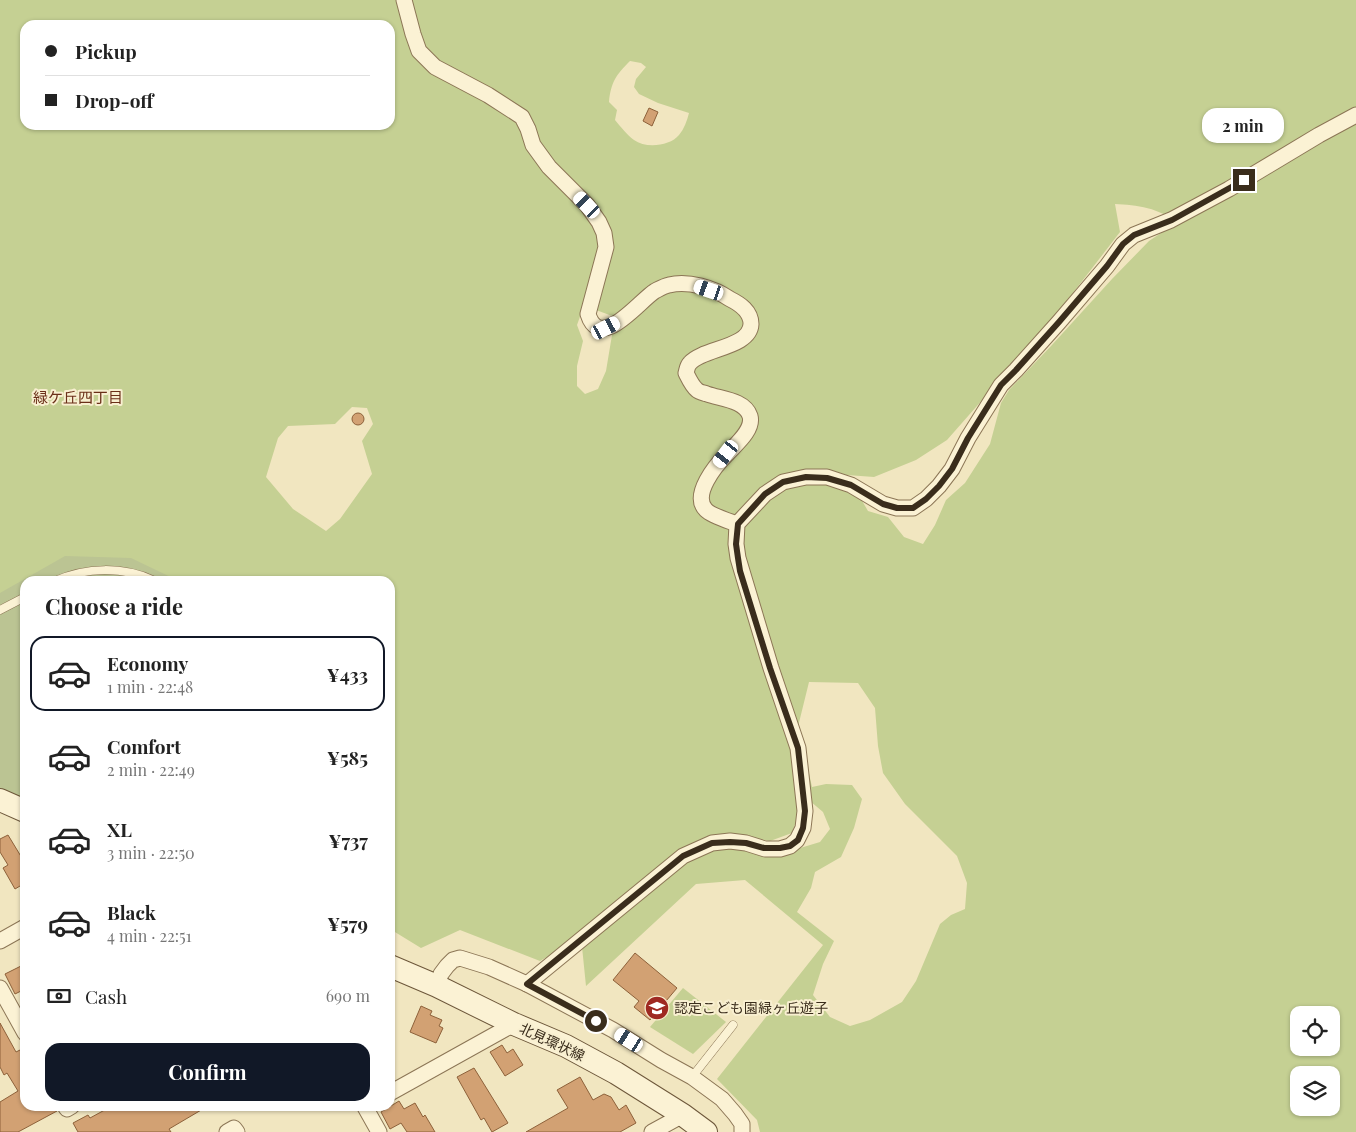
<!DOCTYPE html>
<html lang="en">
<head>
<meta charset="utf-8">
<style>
  body { margin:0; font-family:"Playfair Display","Noto Sans JP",serif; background:#f2f2f2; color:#222; height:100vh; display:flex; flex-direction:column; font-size:19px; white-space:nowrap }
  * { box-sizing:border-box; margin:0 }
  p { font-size:16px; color:#767676 }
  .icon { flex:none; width:28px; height:28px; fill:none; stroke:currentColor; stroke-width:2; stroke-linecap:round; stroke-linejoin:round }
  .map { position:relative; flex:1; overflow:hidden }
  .side { position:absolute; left:20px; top:576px; width:375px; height:535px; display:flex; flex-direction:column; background:#fff; border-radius:15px; box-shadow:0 1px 4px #0004 }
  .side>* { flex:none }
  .top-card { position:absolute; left:20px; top:20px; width:375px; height:110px; border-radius:15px; box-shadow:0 1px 4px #0004; display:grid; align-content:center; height:110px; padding:0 25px; background:#fff }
  .fabs { position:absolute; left:1290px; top:1006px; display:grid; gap:10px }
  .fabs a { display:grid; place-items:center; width:50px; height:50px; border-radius:10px; background:#fff; box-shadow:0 1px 4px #0004; font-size:25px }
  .end { position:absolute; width:22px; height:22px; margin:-11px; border:6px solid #3a2d1c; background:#fff; box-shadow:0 0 0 2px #fff }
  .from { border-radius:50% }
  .bubble { position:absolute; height:35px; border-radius:15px; background:#fff; box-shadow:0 1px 4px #0004; font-size:16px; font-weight:700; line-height:35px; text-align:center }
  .car { position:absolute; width:15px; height:30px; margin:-15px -8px; border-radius:6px; box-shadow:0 0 4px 1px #0007; background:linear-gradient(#fff 24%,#345 0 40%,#fff 0 76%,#345 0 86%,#fff 0) }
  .top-card b { display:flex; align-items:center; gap:18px; height:48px; font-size:19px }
  .top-card b+b { border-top:1px solid #e0e0e0 }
  .top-card i { width:12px; height:12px; background:#222 }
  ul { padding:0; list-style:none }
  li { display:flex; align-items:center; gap:15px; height:75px; margin:0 10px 8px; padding:0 15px; border:2px solid transparent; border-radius:15px }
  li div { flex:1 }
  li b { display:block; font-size:19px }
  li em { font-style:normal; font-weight:700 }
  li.selected { border-color:#111827 }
  li>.icon { width:45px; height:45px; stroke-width:1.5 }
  h2 { padding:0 25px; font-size:22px; line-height:60px }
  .pay { display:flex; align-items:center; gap:12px; height:55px; padding:0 25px; font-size:19px }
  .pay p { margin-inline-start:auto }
  .cta { display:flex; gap:10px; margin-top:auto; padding:10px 25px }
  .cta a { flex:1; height:58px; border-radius:15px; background:#111827; color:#fff; font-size:20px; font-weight:700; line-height:58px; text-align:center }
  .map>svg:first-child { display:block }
  .green { fill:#c5d093; fill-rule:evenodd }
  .cemetery { fill:#bbc493 }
  .building { fill:#d2a173; stroke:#8d613a }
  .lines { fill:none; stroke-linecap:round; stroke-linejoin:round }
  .service-casing { stroke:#8c7656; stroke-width:9 }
  .minor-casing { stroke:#8c7656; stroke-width:17 }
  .secondary-casing { stroke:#6d573a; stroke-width:24 }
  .service { stroke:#fbf2d4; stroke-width:8 }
  .minor { stroke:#fbf2d4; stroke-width:15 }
  .secondary { stroke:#fbf2d4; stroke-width:22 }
  .route { stroke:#3a2d1c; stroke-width:6 }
  .labels { text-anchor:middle; stroke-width:4; stroke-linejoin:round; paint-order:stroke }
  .poi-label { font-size:14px; fill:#3a2d1c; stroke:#f8efd0; text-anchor:start }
  .street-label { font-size:14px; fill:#3a2d1c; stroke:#f8efd0 }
  .neighbourhood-label { font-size:15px; fill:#6a2f18; stroke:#f8efd0 }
</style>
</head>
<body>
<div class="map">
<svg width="1356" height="1132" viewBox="0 0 1356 1132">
  <rect width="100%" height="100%" fill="#f1e6c0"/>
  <g class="green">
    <path d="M0,0H1356V1132H760L757,1120L717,1079L823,945L745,880L696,884L586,986L581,937L540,961L460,930L421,948L390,929V581H25L0,596ZM25,25H390V125H25ZM630,61L641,63L646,67L636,79L634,87L639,94L658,103L689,113C687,121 684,129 679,135C670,146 646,149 634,140C627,135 621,127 615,120L617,110L609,102C611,82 616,75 630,61ZM1115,204C1136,205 1161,208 1176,223L1149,241L1112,279L1051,346L1009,390L1001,403L990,444L965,483L946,500L935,525L923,544L904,537L888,517L868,511L847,475L874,477L916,460L947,440L1049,324L1120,232ZM596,310L615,317L606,371L598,389L585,394L577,386V366L583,341L577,325L582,311ZM352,407L367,408L373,424L362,441L372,474L340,519L326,531L293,509L266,477L278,438L288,426L335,424ZM809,682L858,683L875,708L878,746L883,773L905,804L957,856L967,883L965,909L951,915L940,924L916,981L902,1002L870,1020L850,1026L830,1017L813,995L823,964L834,941L797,912L811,888L815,872L841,857L854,828L862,799L852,785L826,784L812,787L808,769L793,747ZM810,801L823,812L830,829L820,842L787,852L748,837L770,841L792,833L799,813ZM1299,1015H1331V1048H1299ZM1299,1075H1331V1108H1299Z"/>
    <path d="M683,988L726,1022L693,1054L650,1027Z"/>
  </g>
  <path class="cemetery" d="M65,556L131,558L179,581H25V799L0,788V593Z"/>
  <g class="building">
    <path d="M649,108L658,112L652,126L643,121Z"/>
    <circle cx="358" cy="419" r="6"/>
    <path d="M8,835L25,863V883L15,889L3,868L8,865L0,852V839Z"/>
    <path d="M635,953L677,988L650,1020L634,1007L639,1001L613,980Z"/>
    <path d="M25,964V989L15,994L5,974Z"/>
    <path d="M421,1006L432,1011L430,1015L442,1020L439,1026L443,1028L436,1043L410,1032Z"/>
    <path d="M0,1023L16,1052L20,1050L25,1059V1106H56L57,1111L18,1132H0V1102L18,1091L7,1073L4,1075L0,1067Z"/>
    <path d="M502,1045L507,1053L513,1049L523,1065L505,1076L490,1052Z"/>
    <path d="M474,1068L508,1123L492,1132L484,1118L481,1120L457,1077Z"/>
    <path d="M580,1077L593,1100L604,1094L611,1097L619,1110L626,1105L636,1123L620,1132H526L568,1108L557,1090Z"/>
    <path d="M399,1101L404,1109L415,1103L423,1117L425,1115L435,1132H407L401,1123L390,1129L381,1112Z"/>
    <path d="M112,1106H208L169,1129L171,1132H78L73,1123L88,1115L90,1118Z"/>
  </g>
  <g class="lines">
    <g class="service-casing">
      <g id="service">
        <path d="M55,581C86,567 123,566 155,581"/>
        <path d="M0,610L25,597"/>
        <path d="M692,1077L733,1025"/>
      </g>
    </g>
    <g class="minor-casing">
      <g id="minor">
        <path d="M404,0L413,34L419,51L435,67L488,95L522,117L528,129L533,145L549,167L587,205L599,222L604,233L606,247L588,314C600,353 639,301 655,291C659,289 664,286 669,285C688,280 714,288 730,299C740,304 751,311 751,324C750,348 703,348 690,363C687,366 687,370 686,373C689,379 692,386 697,390C699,392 704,393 707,394C721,399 745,400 750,416C754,430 735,445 727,454C716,465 691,495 706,510C712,516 729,521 737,524"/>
        <path d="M0,941L25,927"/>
        <path d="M527,984L683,856L712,843L730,841L746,843L765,849H780L790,846L797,840L803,828L805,811L798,748L771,668L738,558L736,544L737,524L765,494L783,482L806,477H827L851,485L883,504L897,508H913L926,499L939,486L952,469L968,438L1001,385L1016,370L1059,322L1107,266L1123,244L1134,235L1171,220L1229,189L1319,135L1356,115"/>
        <path d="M437,986L441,974L447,966L453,960L460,958L489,967L527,984L613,1030L661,1060L692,1077L722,1099L735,1114L742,1124V1132"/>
        <path d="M0,988L25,1033"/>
        <path d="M390,1093L514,1024"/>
        <path d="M65,1106L67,1109L72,1106"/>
        <path d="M366,1106L365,1107L379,1132"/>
        <path d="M227,1132L234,1128L237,1132"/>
        <path d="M652,1132L683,1115"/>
      </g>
    </g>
    <g class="secondary-casing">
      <g id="secondary">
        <path d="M0,800L25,811"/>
        <path d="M390,966L437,986L514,1024L566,1046L616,1073L683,1115L706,1132"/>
      </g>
    </g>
    <use href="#service" class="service"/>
    <use href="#minor" class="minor"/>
    <use href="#secondary" class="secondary"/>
  </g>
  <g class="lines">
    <path class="route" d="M596,1021L527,984L683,856L712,843L730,842L746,843L764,848H780L790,846L798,840L803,828L805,811L798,748L770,668L740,571L738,558L736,544L738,524L765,494L783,482L806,477L827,478L851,485L883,504L897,508H913L926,499L939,486L952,469L968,438L1001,385L1016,370L1059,322L1107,266L1123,244L1134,235L1172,220L1244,180"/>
  </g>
  <defs>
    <g id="school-disc" transform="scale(1.25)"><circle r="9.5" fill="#9f2922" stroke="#f8efd0"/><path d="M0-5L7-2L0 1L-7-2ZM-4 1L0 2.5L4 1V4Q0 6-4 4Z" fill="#fff"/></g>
  </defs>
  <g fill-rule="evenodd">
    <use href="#school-disc" x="657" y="1008"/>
  </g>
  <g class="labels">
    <g class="poi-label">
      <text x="674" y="1013">認定こども園緑ヶ丘遊子</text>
    </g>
    <g class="street-label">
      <text transform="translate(552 1042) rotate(25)" y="5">北見環状線</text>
    </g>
    <g class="neighbourhood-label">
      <text x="78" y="403">緑ケ丘四丁目</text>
    </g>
  </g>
</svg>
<div class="fabs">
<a><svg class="icon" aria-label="locate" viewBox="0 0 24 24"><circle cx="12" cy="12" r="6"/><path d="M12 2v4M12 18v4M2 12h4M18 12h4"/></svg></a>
<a><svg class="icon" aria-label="layers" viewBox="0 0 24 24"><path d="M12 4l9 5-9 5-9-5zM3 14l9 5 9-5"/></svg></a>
</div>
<i class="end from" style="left:596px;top:1021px"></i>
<i class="end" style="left:1244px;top:180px"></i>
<div class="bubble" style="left:1202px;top:108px;width:82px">2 min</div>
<i class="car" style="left:587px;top:205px;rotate:316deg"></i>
<i class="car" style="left:709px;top:290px;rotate:289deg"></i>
<i class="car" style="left:606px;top:328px;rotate:63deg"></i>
<i class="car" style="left:726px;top:454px;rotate:218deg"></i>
<i class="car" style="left:629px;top:1040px;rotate:302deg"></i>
<div class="top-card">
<b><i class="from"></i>Pickup</b>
<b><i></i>Drop-off</b>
</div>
<section class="side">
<h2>Choose a ride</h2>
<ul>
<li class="selected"><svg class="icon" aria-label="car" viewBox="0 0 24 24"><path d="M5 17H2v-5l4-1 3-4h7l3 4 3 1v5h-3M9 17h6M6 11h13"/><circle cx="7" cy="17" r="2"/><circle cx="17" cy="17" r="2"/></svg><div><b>Economy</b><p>1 min · 22:48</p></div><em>¥433</em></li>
<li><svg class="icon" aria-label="car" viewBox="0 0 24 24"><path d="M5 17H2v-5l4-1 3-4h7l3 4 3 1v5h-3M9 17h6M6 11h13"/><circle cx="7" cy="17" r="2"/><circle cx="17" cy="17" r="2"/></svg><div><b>Comfort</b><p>2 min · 22:49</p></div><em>¥585</em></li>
<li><svg class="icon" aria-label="car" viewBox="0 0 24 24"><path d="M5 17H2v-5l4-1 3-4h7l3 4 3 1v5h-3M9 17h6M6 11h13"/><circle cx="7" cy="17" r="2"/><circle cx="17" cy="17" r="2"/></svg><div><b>XL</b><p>3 min · 22:50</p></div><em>¥737</em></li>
<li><svg class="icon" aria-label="car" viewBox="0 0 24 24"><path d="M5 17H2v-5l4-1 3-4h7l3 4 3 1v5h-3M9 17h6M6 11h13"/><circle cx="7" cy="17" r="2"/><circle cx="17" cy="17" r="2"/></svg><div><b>Black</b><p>4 min · 22:51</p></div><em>¥579</em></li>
</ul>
<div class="pay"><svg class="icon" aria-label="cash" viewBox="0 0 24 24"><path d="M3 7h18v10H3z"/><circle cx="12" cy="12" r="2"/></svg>Cash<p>690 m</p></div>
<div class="cta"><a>Confirm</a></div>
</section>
</div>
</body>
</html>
